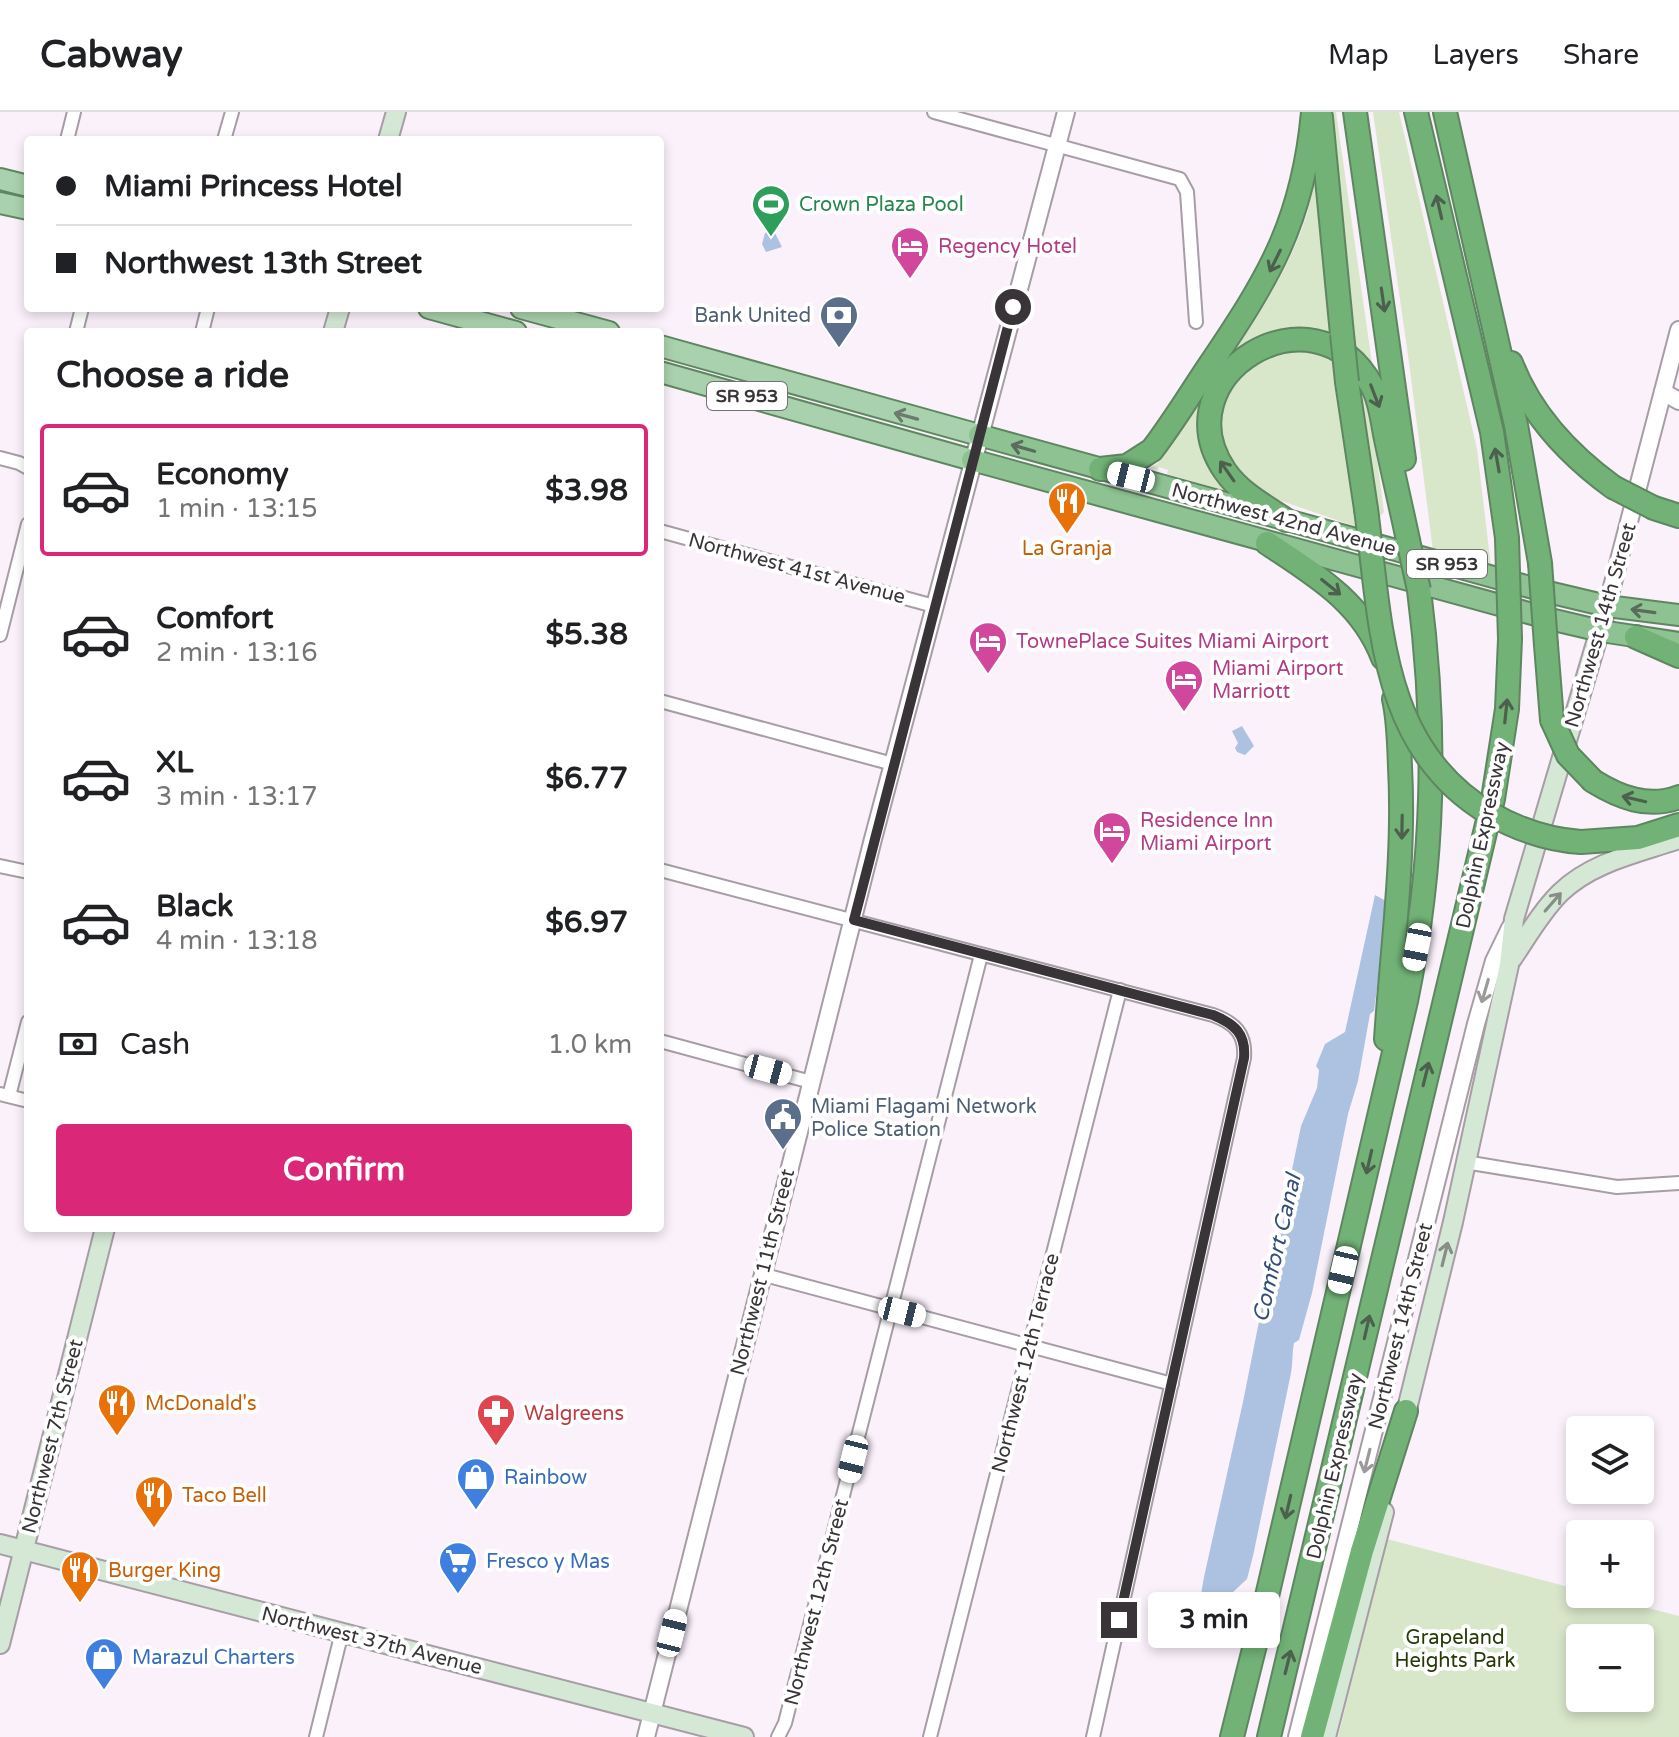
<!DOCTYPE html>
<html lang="en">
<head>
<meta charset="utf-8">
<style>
  body { margin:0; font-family:"Varela Round",sans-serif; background:#f6f6f6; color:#202124; height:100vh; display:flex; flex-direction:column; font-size:30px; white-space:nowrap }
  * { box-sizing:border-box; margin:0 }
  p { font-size:26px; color:#757577 }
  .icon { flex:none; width:44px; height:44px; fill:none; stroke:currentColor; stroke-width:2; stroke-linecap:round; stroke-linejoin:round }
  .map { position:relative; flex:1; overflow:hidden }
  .panel { position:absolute; left:24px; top:216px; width:640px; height:904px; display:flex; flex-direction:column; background:#fff; border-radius:8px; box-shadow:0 4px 12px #0003 }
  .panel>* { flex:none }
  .banner { position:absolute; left:24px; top:24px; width:640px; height:176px; border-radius:8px; box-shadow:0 4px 12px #0003; display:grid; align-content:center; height:176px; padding:0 32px; background:#fff }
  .controls { position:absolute; left:1566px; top:1304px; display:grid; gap:16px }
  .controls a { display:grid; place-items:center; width:88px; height:88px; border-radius:8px; background:#fff; box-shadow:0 4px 12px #0003; font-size:40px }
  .end { position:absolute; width:36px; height:36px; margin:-18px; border:10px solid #383437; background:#fff; box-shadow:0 0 0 4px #fff }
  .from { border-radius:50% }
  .bubble { position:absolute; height:56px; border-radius:8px; background:#fff; box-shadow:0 4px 12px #0003; font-size:26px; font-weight:800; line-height:56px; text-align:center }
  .car { position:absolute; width:24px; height:48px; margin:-24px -12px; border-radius:10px; box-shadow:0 0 6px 2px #0007; background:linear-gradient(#fff 24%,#345 0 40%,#fff 0 76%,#345 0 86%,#fff 0) }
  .banner b { display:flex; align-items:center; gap:28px; height:76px; font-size:30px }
  .banner b+b { border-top:2px solid #e0e0e0 }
  .banner i { width:20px; height:20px; background:#202124 }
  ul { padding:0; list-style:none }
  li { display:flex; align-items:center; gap:24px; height:132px; margin:0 16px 12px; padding:0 16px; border:4px solid transparent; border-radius:8px }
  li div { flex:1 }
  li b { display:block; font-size:30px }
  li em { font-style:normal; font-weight:800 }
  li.on { border-color:#db2777 }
  li>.icon { width:72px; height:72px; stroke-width:1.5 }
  h2 { padding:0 32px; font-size:36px; line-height:96px }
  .pay { display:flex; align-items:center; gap:20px; height:88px; padding:0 32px; font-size:30px }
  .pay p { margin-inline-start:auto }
  .button { display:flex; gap:16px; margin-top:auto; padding:16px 32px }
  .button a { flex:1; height:92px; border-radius:8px; background:#db2777; color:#fff; font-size:32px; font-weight:800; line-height:92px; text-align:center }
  header { display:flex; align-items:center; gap:48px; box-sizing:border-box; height:112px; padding:0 40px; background:#fff; border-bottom:2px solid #e0e0e0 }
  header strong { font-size:38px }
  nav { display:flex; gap:44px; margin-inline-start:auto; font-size:28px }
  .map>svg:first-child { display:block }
  .green { fill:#d8e6ca; fill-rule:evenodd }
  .water { fill:#adc2e1 }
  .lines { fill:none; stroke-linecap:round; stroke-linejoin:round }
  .minor-casing { stroke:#a69da5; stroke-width:16 }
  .tertiary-casing { stroke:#a69da5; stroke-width:20 }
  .secondary-casing { stroke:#a69da5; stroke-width:22 }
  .primary-casing { stroke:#5e8661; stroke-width:24 }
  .trunk-casing { stroke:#5e8661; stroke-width:24 }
  .motorway-casing { stroke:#5e8661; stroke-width:26 }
  .minor { stroke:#fff; stroke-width:12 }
  .tertiary { stroke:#fff; stroke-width:16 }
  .secondary { stroke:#d5e8d6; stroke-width:18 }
  .primary { stroke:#aad1ad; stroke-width:20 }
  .trunk { stroke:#8ec292; stroke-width:20 }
  .motorway { stroke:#72b277; stroke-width:22 }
  .motorway-bridge-casing { stroke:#5e8661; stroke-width:26; stroke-linecap:butt }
  .motorway-bridge { stroke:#72b277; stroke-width:22 }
  .oneway { stroke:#4c604d }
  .oneway2 { stroke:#6b7b6c }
  .oneway3 { stroke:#5a6d5b }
  .oneway4 { stroke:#868e86 }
  .oneway5 { stroke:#9c9a9b }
  .route { stroke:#383437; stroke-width:10 }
  .labels { text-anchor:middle; stroke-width:8; stroke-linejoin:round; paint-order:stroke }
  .shield { fill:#fff; stroke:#747173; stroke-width:2 }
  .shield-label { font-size:18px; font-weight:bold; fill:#383437 }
  .leisure-label { font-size:20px; fill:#27864d; stroke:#fff; text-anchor:start }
  .hotel-label { font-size:20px; fill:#b23c85; stroke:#fff; text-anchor:start }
  .service-label { font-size:20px; fill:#4e5e75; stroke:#fff; text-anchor:end }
  .street-label { font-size:20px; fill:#383437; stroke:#fff }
  .food-label { font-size:20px; fill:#c56008; stroke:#fff; text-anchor:start }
  .health-label { font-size:20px; fill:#be3a42; stroke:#fff; text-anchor:start }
  .shop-label { font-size:20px; fill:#366cbe; stroke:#fff; text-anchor:start }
  .park-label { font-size:20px; fill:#263a05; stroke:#fff }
  .water-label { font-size:22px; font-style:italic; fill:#324f7a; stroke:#fff }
</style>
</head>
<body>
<header>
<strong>Cabway</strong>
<nav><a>Map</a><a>Layers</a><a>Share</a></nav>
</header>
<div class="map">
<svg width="1679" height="1625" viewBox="0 0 1679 1625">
  <rect width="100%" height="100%" fill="#fbf1fb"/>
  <g class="green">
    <path d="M1329,0H1336L1372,251L1366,252L1351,239Z"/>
    <path d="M1373,0H1399L1477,337L1491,455L1433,439L1409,250Z"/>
    <path d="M1317,47L1336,230L1322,224L1223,256C1256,207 1289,159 1307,102C1312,85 1313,65 1317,47Z"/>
    <path d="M1306,237L1338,249L1366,284L1372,308L1384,400L1375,410L1360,416L1267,384L1247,372L1218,331L1224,279L1230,269L1276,239Z"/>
    <path d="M1214,267L1210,279L1231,374L1226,379L1167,362L1168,358L1159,355L1157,358L1151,355L1157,352Z"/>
    <path d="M1387,1427L1580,1478V1482H1594L1679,1504V1625H1338ZM1640,1526V1586H1580V1526Z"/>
  </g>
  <g class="water">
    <path d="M773,117L782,135L766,140L762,132L765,121Z"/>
    <path d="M1242,614L1254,634L1245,643L1237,640L1235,636L1238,631L1232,619Z"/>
    <path d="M1375,783L1388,790L1374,899L1370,902L1358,969L1348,1002L1312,1181L1299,1228L1294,1231C1292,1241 1293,1250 1291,1261L1253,1444L1247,1467L1233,1480L1230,1500L1207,1494L1200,1488L1204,1465L1243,1290L1271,1149L1288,1092L1287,1082L1301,1014L1317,976L1319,958L1316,954L1325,932L1345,920Z"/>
  </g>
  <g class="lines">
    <g class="minor-casing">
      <g id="minor">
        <path d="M934,0L1180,67L1187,80L1196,210"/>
        <path d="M67,28L74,0"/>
        <path d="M224,28L232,0"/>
        <path d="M76,220L82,196"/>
        <path d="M202,220L208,196"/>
        <path d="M0,346L19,351L28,356"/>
        <path d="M660,419L934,494"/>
        <path d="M0,523L28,412"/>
        <path d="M660,589L893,652"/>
        <path d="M0,754L28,760"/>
        <path d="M660,758L1213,903C1235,911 1246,922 1244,946L1093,1625"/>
        <path d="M660,929L811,970"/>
        <path d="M0,982L28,989"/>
        <path d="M9,984L28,910"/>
        <path d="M1465,1050L1617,1075L1679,1071"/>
        <path d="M761,1162L1172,1272"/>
        <path d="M316,1625L342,1520"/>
        <path d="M778,1625L785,1611L981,843"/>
        <path d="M930,1625L1120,878"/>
      </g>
    </g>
    <g class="tertiary-casing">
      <g id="tertiary">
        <path d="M1663,280L1679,289"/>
        <path d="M1607,494L1679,218"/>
        <path d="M646,1625L873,727L1066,0"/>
        <path d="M1297,1625L1476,912L1494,849L1510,816"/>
      </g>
    </g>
    <g class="secondary-casing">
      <g id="secondary">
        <path d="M388,28L396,0"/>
        <path d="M333,220L340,196"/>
        <path d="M1512,847C1527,825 1541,800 1560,781C1592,750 1638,741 1679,727"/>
        <path d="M1403,1313L1453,1110L1509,853L1514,807L1607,494"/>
        <path d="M0,1432L744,1625"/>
        <path d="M0,1532L105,1116"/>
        <path d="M1326,1625L1384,1400"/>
      </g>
    </g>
    <g class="primary-casing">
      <g id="primary">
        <path d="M0,67L28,74"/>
        <path d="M0,91L28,97"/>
        <path d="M429,196L516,220"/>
        <path d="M521,196L609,220"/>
        <path d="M660,234L979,323"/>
        <path d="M660,260L972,348"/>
      </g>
    </g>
    <g class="trunk-casing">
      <g id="trunk">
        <path d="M979,323L1544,479L1607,494L1679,503"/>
        <path d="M972,348L1554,508L1601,519L1679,531"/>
      </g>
    </g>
    <g class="motorway-casing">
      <g id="motorway">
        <path d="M1355,0L1404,347"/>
        <path d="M1416,0L1492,320L1507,426"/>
        <path d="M1445,0L1516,313L1540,451"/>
        <path d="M1321,5L1342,222"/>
        <path d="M1511,251C1531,303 1569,343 1613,375"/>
        <path d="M1347,270L1366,397"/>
        <path d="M1100,357L1127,354L1152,338C1172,312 1189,284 1207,257C1268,167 1303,111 1313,0"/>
        <path d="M1654,396L1679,404"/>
        <path d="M1286,408C1265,394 1240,381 1225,359C1160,264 1314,168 1372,274C1381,289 1382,309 1386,327C1393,361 1401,395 1408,428"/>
        <path d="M1267,431C1315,463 1362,490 1383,546"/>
        <path d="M1636,525L1679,544"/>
        <path d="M1546,533L1552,608"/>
        <path d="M1593,669C1619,685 1648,697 1679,685"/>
        <path d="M1581,730L1638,726L1679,713"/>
        <path d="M1386,927C1392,836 1405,746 1400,655C1399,632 1399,609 1394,587"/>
        <path d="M1232,1625L1264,1497L1406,889C1435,749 1437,619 1419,478"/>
        <path d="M1269,1625L1493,687L1507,597L1510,527"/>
        <path d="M1312,1625L1362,1439L1406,1299"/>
      </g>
    </g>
    <use href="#minor" class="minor"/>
    <use href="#tertiary" class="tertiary"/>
    <use href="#secondary" class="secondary"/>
    <use href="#primary" class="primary"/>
    <use href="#trunk" class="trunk"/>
    <use href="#motorway" class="motorway"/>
    <g class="motorway-bridge-casing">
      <g id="motorway-bridge">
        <path d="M1342,222L1347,270"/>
        <path d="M1613,375L1654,396"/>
        <path d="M1366,397C1381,509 1379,636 1489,701C1517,717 1549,728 1581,730"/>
        <path d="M1507,426L1510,527"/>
        <path d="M1408,428L1419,478"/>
        <path d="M1540,451L1546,533"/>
        <path d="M1552,608L1568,643L1593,669"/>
      </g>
    </g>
    <use href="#motorway-bridge" class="motorway-bridge"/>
  </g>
  <defs><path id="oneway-shaft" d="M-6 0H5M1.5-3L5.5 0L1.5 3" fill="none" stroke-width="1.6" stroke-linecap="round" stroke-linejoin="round" transform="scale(2)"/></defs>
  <g class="oneway">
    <use href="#oneway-shaft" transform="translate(1439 95) rotate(-103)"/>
    <use href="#oneway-shaft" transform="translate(1275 149) rotate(116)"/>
    <use href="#oneway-shaft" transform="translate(1383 188) rotate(82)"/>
    <use href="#oneway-shaft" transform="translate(1375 284) rotate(69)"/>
    <use href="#oneway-shaft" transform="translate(1497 348) rotate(-100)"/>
    <use href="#oneway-shaft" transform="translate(1227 359) rotate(-125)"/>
    <use href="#oneway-shaft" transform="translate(1331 475) rotate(39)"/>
    <use href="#oneway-shaft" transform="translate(1506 599) rotate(-84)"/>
    <use href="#oneway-shaft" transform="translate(1634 687) rotate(-167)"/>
    <use href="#oneway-shaft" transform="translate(1402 715) rotate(91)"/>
    <use href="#oneway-shaft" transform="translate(1426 962) rotate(-76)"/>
    <use href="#oneway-shaft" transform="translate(1369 1050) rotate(103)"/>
    <use href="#oneway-shaft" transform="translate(1367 1215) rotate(-77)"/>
    <use href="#oneway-shaft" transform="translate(1288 1395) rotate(103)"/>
    <use href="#oneway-shaft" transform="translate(1288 1550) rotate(-76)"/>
  </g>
  <use class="oneway2" href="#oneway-shaft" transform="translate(906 304) rotate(-165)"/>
  <g class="oneway3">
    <use href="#oneway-shaft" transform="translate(1023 336) rotate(-164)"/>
    <use href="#oneway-shaft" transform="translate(1643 499) rotate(-172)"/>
  </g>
  <g class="oneway4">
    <use href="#oneway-shaft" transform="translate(1553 790) rotate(-49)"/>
    <use href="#oneway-shaft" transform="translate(1445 1142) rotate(-76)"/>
  </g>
  <g class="oneway5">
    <use href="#oneway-shaft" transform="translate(1485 879) rotate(106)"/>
    <use href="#oneway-shaft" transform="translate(1367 1349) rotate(104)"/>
  </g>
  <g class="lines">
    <path class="route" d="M1013,195L854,808L1213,903C1235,912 1246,922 1244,946L1119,1508"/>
  </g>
  <defs>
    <g id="stadium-pin" transform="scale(2)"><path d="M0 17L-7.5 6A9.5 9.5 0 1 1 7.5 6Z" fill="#2e9e5b" stroke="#fff"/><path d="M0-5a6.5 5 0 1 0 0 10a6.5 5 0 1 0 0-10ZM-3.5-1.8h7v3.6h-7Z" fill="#fff"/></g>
    <g id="hotel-pin" transform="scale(2)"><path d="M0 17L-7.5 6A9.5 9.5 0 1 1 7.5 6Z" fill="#d1479c" stroke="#fff"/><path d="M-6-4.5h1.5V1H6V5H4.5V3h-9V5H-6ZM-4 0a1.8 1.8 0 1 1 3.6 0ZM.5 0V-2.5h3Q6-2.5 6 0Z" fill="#fff"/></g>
    <g id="bank-pin" transform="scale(2)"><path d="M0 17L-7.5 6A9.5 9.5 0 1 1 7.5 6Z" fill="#5c6f8a" stroke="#fff"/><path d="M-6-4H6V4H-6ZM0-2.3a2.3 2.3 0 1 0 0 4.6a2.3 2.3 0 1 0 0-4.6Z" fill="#fff"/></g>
    <g id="restaurant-pin" transform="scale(2)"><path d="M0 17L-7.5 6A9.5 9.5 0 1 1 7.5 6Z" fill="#e8710a" stroke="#fff"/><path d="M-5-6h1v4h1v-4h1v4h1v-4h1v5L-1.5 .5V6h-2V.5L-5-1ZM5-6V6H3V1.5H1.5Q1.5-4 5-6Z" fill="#fff"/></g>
    <g id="civic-pin" transform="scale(2)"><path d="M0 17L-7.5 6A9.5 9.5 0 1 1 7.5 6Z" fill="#5c6f8a" stroke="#fff"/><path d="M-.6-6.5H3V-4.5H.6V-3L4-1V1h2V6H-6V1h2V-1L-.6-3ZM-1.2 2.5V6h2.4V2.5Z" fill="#fff"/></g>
    <g id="pharmacy-pin" transform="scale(2)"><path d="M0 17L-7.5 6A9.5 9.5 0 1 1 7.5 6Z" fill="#e0444e" stroke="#fff"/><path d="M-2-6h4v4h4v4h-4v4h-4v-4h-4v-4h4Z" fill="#fff"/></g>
    <g id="shop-pin" transform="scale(2)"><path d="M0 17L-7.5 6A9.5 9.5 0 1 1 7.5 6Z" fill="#3f7fe0" stroke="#fff"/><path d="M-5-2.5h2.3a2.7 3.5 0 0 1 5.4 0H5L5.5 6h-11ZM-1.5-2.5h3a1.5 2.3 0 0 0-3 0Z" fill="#fff"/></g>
    <g id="supermarket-pin" transform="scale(2)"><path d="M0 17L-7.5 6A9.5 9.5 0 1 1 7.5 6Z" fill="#3f7fe0" stroke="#fff"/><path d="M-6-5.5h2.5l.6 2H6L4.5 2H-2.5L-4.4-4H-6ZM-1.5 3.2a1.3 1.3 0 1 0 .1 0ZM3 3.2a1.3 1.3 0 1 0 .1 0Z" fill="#fff"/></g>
  </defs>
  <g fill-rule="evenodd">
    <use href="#stadium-pin" x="771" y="92"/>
    <use href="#hotel-pin" x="910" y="134"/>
    <use href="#bank-pin" x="839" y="203"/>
    <use href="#restaurant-pin" x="1067" y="389"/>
    <use href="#hotel-pin" x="988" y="529"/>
    <use href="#hotel-pin" x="1184" y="567"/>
    <use href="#hotel-pin" x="1112" y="719"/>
    <use href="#civic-pin" x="783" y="1005"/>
    <use href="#restaurant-pin" x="117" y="1291"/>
    <use href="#pharmacy-pin" x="496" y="1301"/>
    <use href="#shop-pin" x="476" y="1365"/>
    <use href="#restaurant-pin" x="154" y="1383"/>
    <use href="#supermarket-pin" x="458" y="1449"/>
    <use href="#restaurant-pin" x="80" y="1458"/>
    <use href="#shop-pin" x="104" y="1545"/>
  </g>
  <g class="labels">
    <g class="shield">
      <rect x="707" y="270" width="80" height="28" rx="6"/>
      <rect x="1407" y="438" width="80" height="28" rx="6"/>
    </g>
    <g class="shield-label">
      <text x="747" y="290">SR 953</text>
      <text x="1447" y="458">SR 953</text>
    </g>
    <g class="leisure-label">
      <text x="799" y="99">Crown Plaza Pool</text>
    </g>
    <g class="hotel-label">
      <text x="938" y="141">Regency Hotel</text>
      <text x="1016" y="536">TownePlace Suites Miami Airport</text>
      <text x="1212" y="563">Miami Airport<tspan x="1212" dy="23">Marriott</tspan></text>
      <text x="1140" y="715">Residence Inn<tspan x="1140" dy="23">Miami Airport</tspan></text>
    </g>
    <g class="service-label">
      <text x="811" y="210">Bank United</text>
      <text x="811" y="1001" text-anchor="start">Miami Flagami Network<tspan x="811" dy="23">Police Station</tspan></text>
    </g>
    <g class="street-label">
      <text transform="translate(1284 407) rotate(15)" y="7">Northwest 42nd Avenue</text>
      <text transform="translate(797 456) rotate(15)" y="7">Northwest 41st Avenue</text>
      <text transform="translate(1600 513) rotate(-74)" y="7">Northwest 14th Street</text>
      <text transform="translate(1482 723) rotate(-78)" y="7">Dolphin Expressway</text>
      <text transform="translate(762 1160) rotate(-76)" y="7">Northwest 11th Street</text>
      <text transform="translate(1400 1214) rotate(-76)" y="7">Northwest 14th Street</text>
      <text transform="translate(1025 1251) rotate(-76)" y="7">Northwest 12th Terrace</text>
      <text transform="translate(52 1324) rotate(-76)" y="7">Northwest 7th Street</text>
      <text transform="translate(1334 1354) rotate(-77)" y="7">Dolphin Expressway</text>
      <text transform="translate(816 1490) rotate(-76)" y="7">Northwest 12th Street</text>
      <text transform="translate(372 1528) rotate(14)" y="7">Northwest 37th Avenue</text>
    </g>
    <g class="food-label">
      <text x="1067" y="443" text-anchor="middle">La Granja</text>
      <text x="145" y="1298">McDonald's</text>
      <text x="182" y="1390">Taco Bell</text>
      <text x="108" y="1465">Burger King</text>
    </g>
    <g class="health-label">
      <text x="524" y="1308">Walgreens</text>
    </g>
    <g class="shop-label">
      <text x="504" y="1372">Rainbow</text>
      <text x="486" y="1456">Fresco y Mas</text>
      <text x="132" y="1552">Marazul Charters</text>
    </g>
    <g class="park-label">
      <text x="1455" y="1532">Grapeland<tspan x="1455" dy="23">Heights Park</tspan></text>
    </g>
    <g class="water-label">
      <text transform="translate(1276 1136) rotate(-77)" y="8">Comfort Canal</text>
    </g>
  </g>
</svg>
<div class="controls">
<a><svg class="icon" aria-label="layers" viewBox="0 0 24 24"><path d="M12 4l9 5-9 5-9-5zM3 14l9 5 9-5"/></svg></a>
<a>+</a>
<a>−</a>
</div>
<i class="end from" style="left:1013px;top:195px"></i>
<i class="end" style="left:1119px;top:1508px"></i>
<div class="bubble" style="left:1148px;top:1480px;width:132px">3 min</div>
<i class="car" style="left:1131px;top:365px;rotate:284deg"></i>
<i class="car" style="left:1417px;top:835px;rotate:191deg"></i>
<i class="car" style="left:768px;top:958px;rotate:105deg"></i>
<i class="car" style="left:1343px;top:1158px;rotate:193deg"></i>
<i class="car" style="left:902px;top:1200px;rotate:104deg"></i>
<i class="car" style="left:853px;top:1347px;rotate:194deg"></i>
<i class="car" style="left:672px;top:1521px;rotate:14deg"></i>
<div class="banner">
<b><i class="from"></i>Miami Princess Hotel</b>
<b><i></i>Northwest 13th Street</b>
</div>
<section class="panel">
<h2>Choose a ride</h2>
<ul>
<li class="on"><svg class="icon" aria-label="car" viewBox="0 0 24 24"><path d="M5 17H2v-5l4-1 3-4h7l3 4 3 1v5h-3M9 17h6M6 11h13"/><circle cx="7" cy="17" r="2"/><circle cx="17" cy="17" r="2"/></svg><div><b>Economy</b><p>1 min · 13:15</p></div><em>$3.98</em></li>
<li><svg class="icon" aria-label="car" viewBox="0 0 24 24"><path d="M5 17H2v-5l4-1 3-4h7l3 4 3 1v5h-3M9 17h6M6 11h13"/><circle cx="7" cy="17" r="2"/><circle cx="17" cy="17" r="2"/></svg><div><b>Comfort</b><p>2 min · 13:16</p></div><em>$5.38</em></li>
<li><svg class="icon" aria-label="car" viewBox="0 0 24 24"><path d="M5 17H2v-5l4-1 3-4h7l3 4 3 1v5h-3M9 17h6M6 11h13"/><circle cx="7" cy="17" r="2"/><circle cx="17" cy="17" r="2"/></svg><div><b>XL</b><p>3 min · 13:17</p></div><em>$6.77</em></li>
<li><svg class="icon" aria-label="car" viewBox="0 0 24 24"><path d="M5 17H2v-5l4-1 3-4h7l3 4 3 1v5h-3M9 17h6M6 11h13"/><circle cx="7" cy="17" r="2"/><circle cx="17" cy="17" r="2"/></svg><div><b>Black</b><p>4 min · 13:18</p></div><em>$6.97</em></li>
</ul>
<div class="pay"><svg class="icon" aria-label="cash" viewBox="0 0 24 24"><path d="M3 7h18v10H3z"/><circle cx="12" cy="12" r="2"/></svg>Cash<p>1.0 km</p></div>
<div class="button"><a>Confirm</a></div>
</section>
</div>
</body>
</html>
